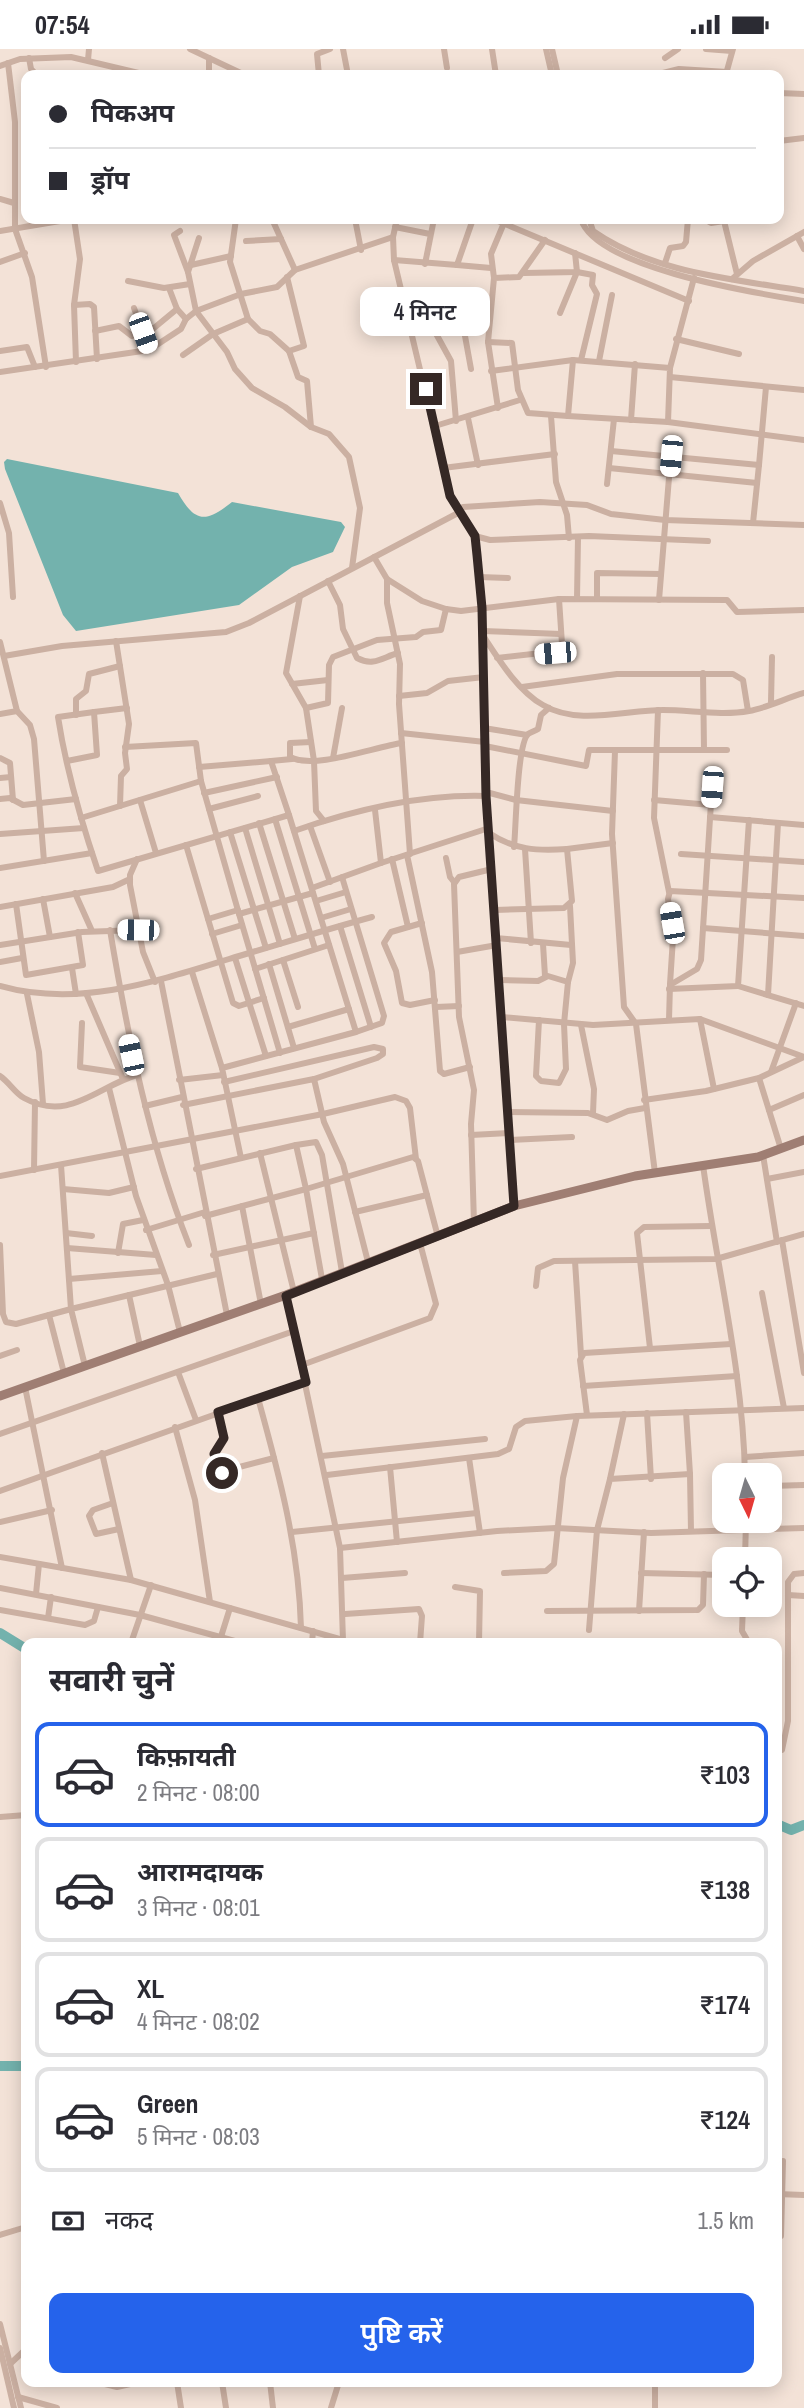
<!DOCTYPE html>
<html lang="hi">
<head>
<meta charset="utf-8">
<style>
  body { margin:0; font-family:"Archivo Narrow","Noto Sans Devanagari",sans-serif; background:#f7f7f7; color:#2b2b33; height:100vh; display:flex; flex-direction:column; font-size:26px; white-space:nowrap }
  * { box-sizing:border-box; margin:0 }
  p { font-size:23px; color:#7c7c81 }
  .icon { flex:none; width:38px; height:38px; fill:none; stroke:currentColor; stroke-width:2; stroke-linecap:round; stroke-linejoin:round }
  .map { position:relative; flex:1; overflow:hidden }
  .sheet { position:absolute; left:21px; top:1589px; width:761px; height:749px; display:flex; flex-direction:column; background:#fff; border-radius:14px; box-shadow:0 4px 18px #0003 }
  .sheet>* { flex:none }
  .guide { position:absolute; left:21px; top:21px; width:763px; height:154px; border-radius:14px; box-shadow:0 4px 18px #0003; display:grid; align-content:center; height:154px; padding:0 28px; background:#fff }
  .needle { width:46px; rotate:175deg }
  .buttons { position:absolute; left:712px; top:1414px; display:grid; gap:14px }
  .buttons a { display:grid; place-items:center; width:70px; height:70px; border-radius:14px; background:#fff; box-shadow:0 4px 18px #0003; font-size:35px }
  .end { position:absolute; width:32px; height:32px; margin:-16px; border:9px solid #352825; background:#fff; box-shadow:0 0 0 4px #fff }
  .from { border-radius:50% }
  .bubble { position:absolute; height:49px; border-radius:14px; background:#fff; box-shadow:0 4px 18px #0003; font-size:23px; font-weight:600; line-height:49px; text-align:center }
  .car { position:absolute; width:21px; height:42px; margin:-21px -10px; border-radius:9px; box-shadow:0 0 5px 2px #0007; background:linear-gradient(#fff 24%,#345 0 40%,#fff 0 76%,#345 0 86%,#fff 0) }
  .guide b { display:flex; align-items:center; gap:24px; height:66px; font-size:26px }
  .guide b+b { border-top:2px solid #e1e1e2 }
  .guide i { width:18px; height:18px; background:#2b2b33 }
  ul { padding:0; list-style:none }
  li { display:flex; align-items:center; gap:21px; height:105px; margin:0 14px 10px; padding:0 14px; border:4px solid #e1e1e2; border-radius:14px }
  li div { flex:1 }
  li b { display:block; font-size:26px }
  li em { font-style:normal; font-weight:600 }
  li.active { border-color:#2563eb }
  li>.icon { width:63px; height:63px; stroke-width:1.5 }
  h2 { padding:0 28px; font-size:32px; line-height:84px }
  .pay { display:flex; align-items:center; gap:18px; height:77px; padding:0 28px; font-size:26px }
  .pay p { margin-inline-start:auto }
  .button { display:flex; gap:14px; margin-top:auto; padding:14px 28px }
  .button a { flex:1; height:80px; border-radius:14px; background:#2563eb; color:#fff; font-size:28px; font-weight:600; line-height:80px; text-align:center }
  .status { display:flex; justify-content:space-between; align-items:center; height:49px; padding:0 35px; background:#fff; direction:ltr }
  .status svg { height:19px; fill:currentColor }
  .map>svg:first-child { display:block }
  .water { fill:#73b2ad }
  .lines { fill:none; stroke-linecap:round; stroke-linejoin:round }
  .river { stroke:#73b2ad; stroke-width:10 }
  .minor { stroke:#cbb0a2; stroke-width:6 }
  .secondary { stroke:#9f7e73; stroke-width:9 }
  .route { stroke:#352825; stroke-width:9 }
</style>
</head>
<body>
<div class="status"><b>07:54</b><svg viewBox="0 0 49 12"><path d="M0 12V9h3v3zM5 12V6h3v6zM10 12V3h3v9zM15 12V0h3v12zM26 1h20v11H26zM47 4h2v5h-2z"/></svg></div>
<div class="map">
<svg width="804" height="2359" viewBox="0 0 804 2359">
  <rect width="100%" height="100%" fill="#f3e2d7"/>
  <path class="water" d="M7,410L178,444C195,474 206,474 232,453L341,473L345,478L333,503L292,518L239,556L76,582L63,566L5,420L4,413Z"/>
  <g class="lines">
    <g class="river">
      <path d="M0,1584L26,1600"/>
      <path d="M777,1775L791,1781L804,1776"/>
      <path d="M0,2017H26"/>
    </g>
    <g class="minor">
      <path d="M190,0L245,26"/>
      <path d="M343,0L348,26"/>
      <path d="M444,0L447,19"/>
      <path d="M492,0L496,26"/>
      <path d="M546,0L552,26"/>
      <path d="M552,0L558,26"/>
      <path d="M706,0L732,2"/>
      <path d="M29,9L31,20L37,26"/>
      <path d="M665,9L678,0"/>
      <path d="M88,11L89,0"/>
      <path d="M8,14L15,73V180L32,228L46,318"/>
      <path d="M0,17L20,10L71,8L147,26"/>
      <path d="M663,24L679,20L727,23"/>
      <path d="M726,25L733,0"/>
      <path d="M209,26V9"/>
      <path d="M319,26L317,5L330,0"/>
      <path d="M779,44L804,45"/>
      <path d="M779,92L804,89"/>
      <path d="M0,150L14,154"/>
      <path d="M74,170L80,210L74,256L76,313"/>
      <path d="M236,170L230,213L248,270L260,282L270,285L289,302L304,297L287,228"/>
      <path d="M272,170L295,221"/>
      <path d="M355,170L361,201"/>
      <path d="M397,170L393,188L394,211L450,447L475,487L482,559L486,747L514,1157"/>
      <path d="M493,170L689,252"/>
      <path d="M581,170C595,219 756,244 804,252"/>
      <path d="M589,170L593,182C653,224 733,230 804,242"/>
      <path d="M704,170L711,174L724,172L737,225"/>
      <path d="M395,178L430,185"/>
      <path d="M0,182L72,170"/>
      <path d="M180,182L174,186L188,223"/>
      <path d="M797,187L804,200"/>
      <path d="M199,189L188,223L196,262L227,303L235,320L252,339L285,358L311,378L329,385L349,408L360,459L352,519"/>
      <path d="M246,192L281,190"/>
      <path d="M394,211L457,216L473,170"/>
      <path d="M0,213L25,204"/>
      <path d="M665,214L670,199L683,197L686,193L688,170"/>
      <path d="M425,215L434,170"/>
      <path d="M191,216L231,207"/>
      <path d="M457,216L491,219"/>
      <path d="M524,224L577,223L575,204"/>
      <path d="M494,229L491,205L504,174"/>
      <path d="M732,230L753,212L804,183"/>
      <path d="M128,232L164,239L190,235"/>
      <path d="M169,239L177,260L186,270"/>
      <path d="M74,256L90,255L94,258L97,310"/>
      <path d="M134,259L149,301"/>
      <path d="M560,264L577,223L593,226L592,236L597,245L581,311"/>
      <path d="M461,265L471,320"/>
      <path d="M95,282L119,277L132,287L154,279L177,260"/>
      <path d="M676,290L739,305"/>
      <path d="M488,293L512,294L518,341L528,364L568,367"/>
      <path d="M0,302L27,298L35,318"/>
      <path d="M289,302L298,328L307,332L311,378"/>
      <path d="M183,306L213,285L248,270"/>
      <path d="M573,311L568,367L668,373L804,391"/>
      <path d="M599,312L612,246"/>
      <path d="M670,319L694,229"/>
      <path d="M491,322L573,311L670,319L668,373"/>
      <path d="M0,323L149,301L181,280L186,270L196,262L241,245L277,238L295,221L393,188"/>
      <path d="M670,328L804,341"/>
      <path d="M498,359L488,293L494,229L519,228L545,191"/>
      <path d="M551,367L556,433L567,466L569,489"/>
      <path d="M468,369L478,416"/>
      <path d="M631,371L635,315"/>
      <path d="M456,372L451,312L434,281V272L443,266L490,262"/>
      <path d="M435,377L520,351"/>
      <path d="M611,402L759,416L766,338"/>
      <path d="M443,419L555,405"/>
      <path d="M609,419L757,434"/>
      <path d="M607,435L614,370"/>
      <path d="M0,454L9,484L13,548"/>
      <path d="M753,474L759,416"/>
      <path d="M475,487L490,491L589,487L708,492"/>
      <path d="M374,508L387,530L422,552L446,560L461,562L559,550L727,551L737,563L804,561"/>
      <path d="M479,528L508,529"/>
      <path d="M387,530V554L400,615L399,655L410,805"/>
      <path d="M328,532L340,556L343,580L357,609C374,618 383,608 398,604"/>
      <path d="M300,547L286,624L306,659L314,712L316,762L324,772"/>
      <path d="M577,550L578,488"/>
      <path d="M597,550V524L661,525"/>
      <path d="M659,551L672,392"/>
      <path d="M483,582L561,585"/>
      <path d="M484,588C499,611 518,642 543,656C578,677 625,661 663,661C691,661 721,667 749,662C767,659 786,649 804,644"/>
      <path d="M116,592L129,675L125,704L127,720L121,727L120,757"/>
      <path d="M0,593L17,662L0,665"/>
      <path d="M4,607L62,597L226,583L249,574L458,464L463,458L540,453L587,456L611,465L665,471L804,476"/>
      <path d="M497,609L559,602L562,595L559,550"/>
      <path d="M703,624L704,701"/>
      <path d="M292,635L328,631"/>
      <path d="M522,638L617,625H733L743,631L748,662"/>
      <path d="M399,647L427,644L448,632L484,628"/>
      <path d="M771,653L772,608"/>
      <path d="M306,659L328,654L329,616L333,608L377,591L416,588L423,583L441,581L446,560"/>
      <path d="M658,661L654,769L669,843"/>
      <path d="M17,662L30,676L34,690L44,812"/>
      <path d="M94,663L127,659"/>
      <path d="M76,666V650L86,642L89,625L120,617"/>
      <path d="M484,679L527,686"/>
      <path d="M401,684L485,693"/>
      <path d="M311,693L290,694V708C314,721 374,698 402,694"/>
      <path d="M485,697L586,717L589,701H727"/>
      <path d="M125,698L196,694L201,732"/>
      <path d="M615,702L612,785L624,958L636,975L655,1124"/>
      <path d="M0,709L10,714L13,751"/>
      <path d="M333,709L342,659"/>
      <path d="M67,712L97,706L94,663L58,668C66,720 81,772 98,822L289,766L356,983L222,1019L241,1109"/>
      <path d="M271,712L292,710"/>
      <path d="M199,718L271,712L289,766"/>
      <path d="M0,729L11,728"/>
      <path d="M486,743L516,751L613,762"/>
      <path d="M204,744L277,728"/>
      <path d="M0,750L10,749L23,756L76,750"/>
      <path d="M140,751L156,804"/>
      <path d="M654,751L711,756"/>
      <path d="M209,760L258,747"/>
      <path d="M375,761L381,814L489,779"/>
      <path d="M710,768L804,776"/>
      <path d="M81,769L201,732L239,865L313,844"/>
      <path d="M275,770L315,900"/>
      <path d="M259,774L295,890"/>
      <path d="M310,777L330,833"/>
      <path d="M245,779L280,895"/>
      <path d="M294,782C354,761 423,745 486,747"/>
      <path d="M230,783L266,899"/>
      <path d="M489,784C514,801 537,802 567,800L572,852L564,859L495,861"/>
      <path d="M0,785L84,779"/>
      <path d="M186,796L233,954L239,957L264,949"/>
      <path d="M514,798C516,779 517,696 528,685C531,683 535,682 538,680L541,666L549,659"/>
      <path d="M525,800L531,894"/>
      <path d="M567,800L613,794"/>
      <path d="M681,805L804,813"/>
      <path d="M407,806L432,923L440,1022L444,1025L470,1018"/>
      <path d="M446,809L450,828L454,833"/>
      <path d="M137,810L130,826V836L143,903L155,933"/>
      <path d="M392,810L408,878"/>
      <path d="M0,819L92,804"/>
      <path d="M342,828L384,967L382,974L356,983"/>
      <path d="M312,839L381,814"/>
      <path d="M75,844L92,882"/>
      <path d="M43,850L50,888"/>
      <path d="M316,852L346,843"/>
      <path d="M16,855L26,926L83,916L78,883"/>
      <path d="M0,858L113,838L130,830"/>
      <path d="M239,865L280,1004"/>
      <path d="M321,869L351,860"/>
      <path d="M208,870L238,861"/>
      <path d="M422,874L391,883L384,894L396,922L402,954L410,956L435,951"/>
      <path d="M340,877L371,978"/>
      <path d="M703,879L804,887"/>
      <path d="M110,881C128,988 149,1094 189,1196"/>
      <path d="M212,885L242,876"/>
      <path d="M496,889L571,896"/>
      <path d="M543,895L545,927"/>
      <path d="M0,896L82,883L138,881"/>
      <path d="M457,903L497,896"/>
      <path d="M235,909L266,1007"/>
      <path d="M283,911L298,958"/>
      <path d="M0,913L22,909"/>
      <path d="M269,915L294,999"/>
      <path d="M72,919L76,945"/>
      <path d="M255,920L329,896"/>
      <path d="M192,923L222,1019"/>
      <path d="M499,931L538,932L548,927L568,933L564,975L566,1020L559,1034L541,1032L536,1027L539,971"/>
      <path d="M161,932L227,1266"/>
      <path d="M568,933L573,914L570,857"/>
      <path d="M670,935L673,889L668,850L670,842L804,849"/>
      <path d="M0,937C77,959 155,933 229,910C277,896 324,881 372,868"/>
      <path d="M738,937L804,957"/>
      <path d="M669,940L738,937L749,771"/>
      <path d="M86,944L123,1030"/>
      <path d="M27,945L39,1003L43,1055"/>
      <path d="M768,946L778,774"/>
      <path d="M436,958L459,957"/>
      <path d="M502,968L593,976L700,970L804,1008"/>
      <path d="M700,970L714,1040"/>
      <path d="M669,971L670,936L697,920L701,911L712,738"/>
      <path d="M82,974L80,1018L120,1024"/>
      <path d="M581,976L594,1040L593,1064"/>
      <path d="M288,978L349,960"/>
      <path d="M771,1023L796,954"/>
      <path d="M0,1027C9,1033 15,1044 24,1049C69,1074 98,1037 137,1026"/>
      <path d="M759,1029L781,1100"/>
      <path d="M179,1031L223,1026"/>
      <path d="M224,1033L374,998L383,1000V1005L377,1009L314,1030"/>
      <path d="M109,1039L136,1147L168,1236L180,1283"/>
      <path d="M644,1051L706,1042L759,1029L804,1008"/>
      <path d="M183,1056L314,1030L324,1073L343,1115L368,1213"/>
      <path d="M145,1057L182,1048"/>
      <path d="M769,1061L804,1046"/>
      <path d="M508,1063L588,1064L607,1071L628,1062L645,1059"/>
      <path d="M471,1086L509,1084"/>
      <path d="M510,1091L572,1088"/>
      <path d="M296,1096L316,1093L322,1106L342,1223"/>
      <path d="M260,1104L294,1243"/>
      <path d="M763,1106L777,1193"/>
      <path d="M703,1116C717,1220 743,1322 745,1426"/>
      <path d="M196,1120L296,1096L306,1140L205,1167"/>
      <path d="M34,1121L35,1053"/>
      <path d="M0,1127L323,1065L395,1048L406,1052L410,1059L416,1110"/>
      <path d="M767,1130L804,1123"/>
      <path d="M63,1140L109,1144L134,1138"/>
      <path d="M242,1157L261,1255"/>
      <path d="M355,1163L427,1146"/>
      <path d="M474,1174L471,1075L474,1041L459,968L454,835L459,828L492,820"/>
      <path d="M146,1181L205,1163"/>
      <path d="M66,1184L92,1187"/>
      <path d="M782,1191L804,1324"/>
      <path d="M0,1196L3,1265L6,1273L16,1275L71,1260L61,1116"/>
      <path d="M67,1199L156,1206"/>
      <path d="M118,1204L123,1175L143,1171"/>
      <path d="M213,1206L314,1184"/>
      <path d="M575,1212L581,1306"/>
      <path d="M69,1230L162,1222"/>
      <path d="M322,1230L306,1140L413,1108L418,1112L438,1188"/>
      <path d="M536,1237L538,1219L554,1212L716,1210L804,1185"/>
      <path d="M762,1244L784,1359"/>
      <path d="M129,1246L140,1297"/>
      <path d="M286,1246L340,1499L343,1592"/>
      <path d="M49,1266L64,1324"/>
      <path d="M650,1299L637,1184L644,1178L711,1177"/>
      <path d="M0,1307L17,1301"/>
      <path d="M302,1316L430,1269L436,1255L420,1194"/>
      <path d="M85,1317L71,1260L217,1225"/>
      <path d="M178,1323L196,1371"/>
      <path d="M583,1337L737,1327"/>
      <path d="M25,1338L62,1519"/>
      <path d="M258,1349C279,1425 299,1499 301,1579"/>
      <path d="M218,1364L224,1389L214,1405L220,1423L274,1409"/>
      <path d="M647,1364L651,1430"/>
      <path d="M587,1366L580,1311L584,1304L731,1295"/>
      <path d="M175,1378L195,1451L210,1553"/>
      <path d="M0,1385L294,1282"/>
      <path d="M102,1404L131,1531"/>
      <path d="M322,1407L485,1390"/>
      <path d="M745,1408L804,1404"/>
      <path d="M469,1409L480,1484"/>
      <path d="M390,1418L397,1493"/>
      <path d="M690,1425L691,1482"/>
      <path d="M327,1426L498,1405L509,1400L516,1378L525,1372L577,1367"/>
      <path d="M610,1430L624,1365"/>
      <path d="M770,1437L804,1436"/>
      <path d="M0,1442L306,1333"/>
      <path d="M113,1454L93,1461L89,1467L96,1485L119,1480"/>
      <path d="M0,1473L52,1461"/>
      <path d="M292,1483L477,1464"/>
      <path d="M340,1499L497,1482L556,1479L651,1484L804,1479"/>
      <path d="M0,1508L131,1531L343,1591"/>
      <path d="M745,1510L746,1472"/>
      <path d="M504,1524L546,1522L554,1515L563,1429L577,1367L804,1359"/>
      <path d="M641,1524L724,1526"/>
      <path d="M342,1529L405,1524"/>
      <path d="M455,1538L480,1542L479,1594"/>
      <path d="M0,1539L140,1566L242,1594"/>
      <path d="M36,1545L39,1515"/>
      <path d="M788,1546L804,1547"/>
      <path d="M743,1556L742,1582L749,1594"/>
      <path d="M0,1561L85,1576L94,1572L98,1558"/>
      <path d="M547,1562L698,1561L703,1556L704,1525"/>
      <path d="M639,1562L644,1483"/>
      <path d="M345,1565L419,1560L422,1567L420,1594"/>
      <path d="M48,1569L51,1548"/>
      <path d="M589,1581L597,1481L610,1430L690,1425L686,1363"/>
      <path d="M131,1594L151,1536"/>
      <path d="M219,1594L230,1559"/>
      <path d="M312,1594L313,1582"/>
      <path d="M782,1701L788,1672V1533L794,1525L804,1524"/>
      <path d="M0,1768L26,1766"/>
      <path d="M777,2145L804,2146"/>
      <path d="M0,2186L26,2178"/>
      <path d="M781,2187L783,2112"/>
      <path d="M0,2275L21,2359"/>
      <path d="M0,2299L14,2359"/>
      <path d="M10,2315L26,2300"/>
      <path d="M97,2333L117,2338L139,2333"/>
      <path d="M177,2333L181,2359"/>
      <path d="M222,2333L226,2359"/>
      <path d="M270,2333L273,2359"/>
      <path d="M655,2333V2359"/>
      <path d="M18,2348L57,2359"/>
      <path d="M331,2359L339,2333"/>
    </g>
    <path class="secondary" d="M0,1347L286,1246L514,1157L635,1127L758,1108L804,1091"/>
  </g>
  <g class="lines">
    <path class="route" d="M222,1424L214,1405L224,1389L218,1363L306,1333L286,1247L514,1157L486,747L482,559L477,506L475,487L450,447L426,340"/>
  </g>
</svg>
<div class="buttons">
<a><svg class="needle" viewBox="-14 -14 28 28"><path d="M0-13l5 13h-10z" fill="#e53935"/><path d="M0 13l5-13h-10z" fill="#7c7c81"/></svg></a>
<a><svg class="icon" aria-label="locate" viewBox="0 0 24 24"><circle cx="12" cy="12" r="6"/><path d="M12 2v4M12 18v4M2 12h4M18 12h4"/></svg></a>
</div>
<i class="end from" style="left:222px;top:1424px"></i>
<i class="end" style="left:426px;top:340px"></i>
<div class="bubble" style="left:360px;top:238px;width:130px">4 मिनट</div>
<i class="car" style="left:143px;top:284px;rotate:160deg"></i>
<i class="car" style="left:671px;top:407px;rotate:185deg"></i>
<i class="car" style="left:555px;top:604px;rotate:265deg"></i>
<i class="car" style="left:712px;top:738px;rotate:184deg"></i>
<i class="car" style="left:672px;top:874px;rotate:350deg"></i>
<i class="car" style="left:138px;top:881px;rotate:271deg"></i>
<i class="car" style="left:131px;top:1006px;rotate:348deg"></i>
<div class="guide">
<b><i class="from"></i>पिकअप</b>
<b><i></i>ड्रॉप</b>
</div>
<section class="sheet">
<h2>सवारी चुनें</h2>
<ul>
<li class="active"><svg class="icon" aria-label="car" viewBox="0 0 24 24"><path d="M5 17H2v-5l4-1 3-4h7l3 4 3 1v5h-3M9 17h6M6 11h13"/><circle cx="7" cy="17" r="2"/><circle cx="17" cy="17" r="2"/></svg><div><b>किफ़ायती</b><p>2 मिनट · 08:00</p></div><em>₹103</em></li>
<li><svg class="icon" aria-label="car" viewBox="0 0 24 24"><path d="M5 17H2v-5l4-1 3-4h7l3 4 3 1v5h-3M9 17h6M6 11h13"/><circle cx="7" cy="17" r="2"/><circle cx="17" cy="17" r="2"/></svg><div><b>आरामदायक</b><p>3 मिनट · 08:01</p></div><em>₹138</em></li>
<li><svg class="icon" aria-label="car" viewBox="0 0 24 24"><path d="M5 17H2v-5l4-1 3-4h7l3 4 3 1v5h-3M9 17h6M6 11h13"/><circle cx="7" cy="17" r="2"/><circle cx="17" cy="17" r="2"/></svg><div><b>XL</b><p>4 मिनट · 08:02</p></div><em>₹174</em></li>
<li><svg class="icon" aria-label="car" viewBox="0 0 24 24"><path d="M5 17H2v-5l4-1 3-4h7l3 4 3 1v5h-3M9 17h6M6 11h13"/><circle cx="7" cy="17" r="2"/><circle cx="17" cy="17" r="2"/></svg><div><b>Green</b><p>5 मिनट · 08:03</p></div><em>₹124</em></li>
</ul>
<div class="pay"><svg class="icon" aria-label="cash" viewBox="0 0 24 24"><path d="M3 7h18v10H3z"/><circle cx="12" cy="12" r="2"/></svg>नकद<p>1.5 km</p></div>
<div class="button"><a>पुष्टि करें</a></div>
</section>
</div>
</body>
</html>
